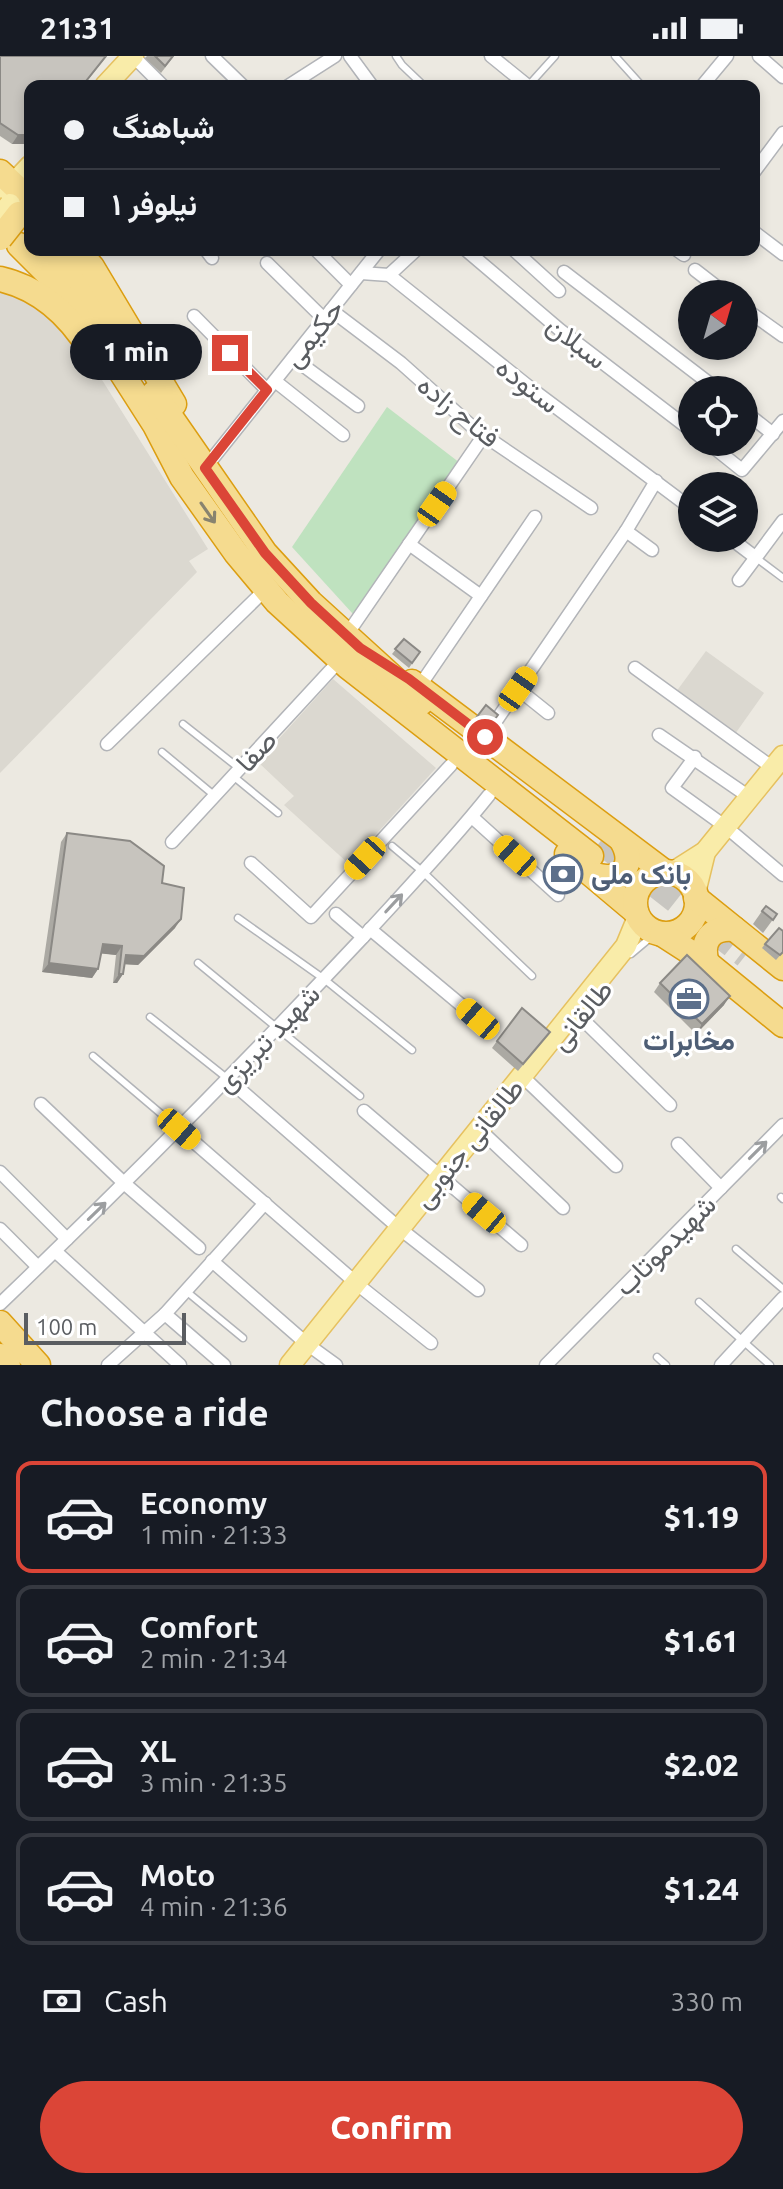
<!DOCTYPE html>
<html lang="en">
<head>
<meta charset="utf-8">
<style>
  body { margin:0; font-family:Ubuntu,Vazirmatn,sans-serif; background:#242831; color:#f1f3f6; height:100vh; display:flex; flex-direction:column; font-size:30px; white-space:nowrap }
  * { box-sizing:border-box; margin:0 }
  p { font-size:26px; color:#9ea1a6 }
  .icon { flex:none; width:44px; height:44px; fill:none; stroke:currentColor; stroke-width:2; stroke-linecap:round; stroke-linejoin:round }
  .map { position:relative; height:1309px; overflow:hidden }
  .drawer { display:flex; flex-direction:column; background:#171b24; flex:1 }
  .drawer>* { flex:none }
  .hud { position:absolute; left:24px; top:24px; width:736px; height:176px; border-radius:16px; box-shadow:0 4px 12px #0003; display:grid; align-content:center; height:176px; padding:0 40px; background:#171b24 }
  .needle { width:52px; rotate:37deg }
  .fabs { position:absolute; left:678px; top:224px; display:grid; gap:16px }
  .fabs a { display:grid; place-items:center; width:80px; height:80px; border-radius:50%; background:#171b24; box-shadow:0 4px 12px #0003; font-size:40px }
  .scale { position:absolute; left:24px; bottom:20px; width:162px; box-sizing:border-box; padding-left:8px; border:4px solid #5a5d61; border-top:0; font-size:22px; line-height:28px; white-space:nowrap; color:#5a5d61; -webkit-text-stroke:6px #fff; paint-order:stroke }
  .end { position:absolute; width:36px; height:36px; margin:-18px; border:10px solid #db4537; background:#fff; box-shadow:0 0 0 4px #fff }
  .from { border-radius:50% }
  .bubble { position:absolute; height:56px; border-radius:28px; background:#171b24; box-shadow:0 4px 12px #0003; font-size:26px; font-weight:800; line-height:56px; text-align:center }
  .car { position:absolute; width:24px; height:48px; margin:-24px -12px; border-radius:10px; box-shadow:0 0 6px 2px #0007; background:linear-gradient(#f5c518 24%,#345 0 40%,#f5c518 0 76%,#345 0 86%,#f5c518 0) }
  .hud b { display:flex; align-items:center; gap:28px; height:76px; font-size:30px }
  .hud b+b { border-top:2px solid #363941 }
  .hud i { width:20px; height:20px; background:#f1f3f6 }
  ul { padding:0; list-style:none }
  li { display:flex; align-items:center; gap:24px; height:112px; margin:0 16px 12px; padding:0 24px; border:4px solid #363941; border-radius:16px }
  li div { flex:1 }
  li b { display:block; font-size:30px }
  li em { font-style:normal; font-weight:800 }
  li.on { border-color:#db4537 }
  li>.icon { width:72px; height:72px; stroke-width:1.5 }
  h2 { padding:0 40px; font-size:36px; line-height:96px }
  .pay { display:flex; align-items:center; gap:20px; height:88px; padding:0 40px; font-size:30px }
  .pay p { margin-inline-start:auto }
  .button { display:flex; gap:16px; margin-top:auto; padding:16px 40px }
  .button a { flex:1; height:92px; border-radius:48px; background:#db4537; color:#fff; font-size:32px; font-weight:800; line-height:92px; text-align:center }
  .status { display:flex; justify-content:space-between; align-items:center; height:56px; padding:0 40px; background:#171b24; direction:ltr }
  .status svg { height:22px; fill:currentColor }
  .map>svg:first-child { display:block }
  .education { fill:#dbd8d0 }
  .green { fill:#bfe2bf }
  .lines { fill:none; stroke-linecap:round; stroke-linejoin:round }
  .highway-tunnel { stroke:#c8c6c1; stroke-width:24; stroke-dasharray:24 12; stroke-linecap:butt }
  .lane-casing { stroke:#b2b4b8; stroke-width:9 }
  .street-casing { stroke:#b2b4b8; stroke-width:15 }
  .primary-casing { stroke:#e6c160; stroke-width:23 }
  .highway-casing { stroke:#dc9e11; stroke-width:27 }
  .lane { stroke:#fff; stroke-width:6 }
  .street { stroke:#fff; stroke-width:12 }
  .primary { stroke:#f9eca9; stroke-width:20 }
  .highway { stroke:#f5db8f; stroke-width:24 }
  .primary-bridge-casing { stroke:#e6c160; stroke-width:23; stroke-linecap:butt }
  .highway-bridge-casing { stroke:#dc9e11; stroke-width:27; stroke-linecap:butt }
  .primary-bridge { stroke:#f9eca9; stroke-width:20 }
  .highway-bridge { stroke:#f5db8f; stroke-width:24 }
  .wall { fill:#aba9a3 }
  .shaded-wall { fill:#8b8985 }
  .building { fill:#c7c4be; stroke:#8b8985; stroke-width:2 }
  .oneway { stroke:#88836f }
  .oneway2 { stroke:#9c9ea0 }
  .route { stroke:#db4537; stroke-width:10 }
  .labels { text-anchor:middle; stroke-width:6; stroke-linejoin:round; paint-order:stroke }
  .street-label { font-size:28px; fill:#5a5d61; stroke:#fff }
  .service-label { font-size:28px; font-weight:bold; fill:#4e5e75; stroke:#fff; text-anchor:start }
</style>
</head>
<body>
<div class="status"><b>21:31</b><svg viewBox="0 0 49 12"><path d="M0 12V9h3v3zM5 12V6h3v6zM10 12V3h3v9zM15 12V0h3v12zM26 1h20v11H26zM47 4h2v5h-2z"/></svg></div>
<div class="map">
<svg width="783" height="1309" viewBox="0 0 783 1309">
  <rect width="100%" height="100%" fill="#ece9e1"/>
  <g class="education">
    <path d="M0,228L12,230L72,276L208,493L189,505L197,516L0,717Z"/>
    <path d="M706,595L764,637L735,678L676,636Z"/>
    <path d="M333,623L436,712L349,808L284,749L294,740L258,706Z"/>
  </g>
  <path class="green" d="M387,351L460,407L353,558L292,491Z"/>
  <g class="lines">
    <path class="highway-tunnel" d="M600,786L745,900"/>
    <g class="lane-casing">
      <g id="lane">
        <path d="M396,0L402,9L424,30"/>
        <path d="M615,0L642,30"/>
        <path d="M528,30L555,0"/>
        <path d="M755,501L783,522"/>
        <path d="M183,668L240,713"/>
        <path d="M162,696L215,740"/>
        <path d="M233,720L278,757"/>
        <path d="M392,790L423,816L532,920"/>
        <path d="M238,862L324,923L412,994"/>
        <path d="M631,898L656,877"/>
        <path d="M198,907L360,1040"/>
        <path d="M150,961L228,1023"/>
        <path d="M93,1000L179,1073"/>
        <path d="M781,1141L783,1143"/>
        <path d="M736,1193L783,1233"/>
        <path d="M186,1235L243,1282"/>
        <path d="M699,1246L770,1309"/>
        <path d="M657,1301L666,1309"/>
      </g>
    </g>
    <g class="street-casing">
      <g id="street">
        <path d="M133,0L163,30"/>
        <path d="M212,0L243,30"/>
        <path d="M350,0L372,30"/>
        <path d="M491,0L528,30"/>
        <path d="M759,0L783,21"/>
        <path d="M288,30L335,0"/>
        <path d="M702,30L727,0"/>
        <path d="M754,116L783,77"/>
        <path d="M754,176L783,198"/>
        <path d="M206,194L212,202"/>
        <path d="M316,194L351,229"/>
        <path d="M466,194L560,274L692,375"/>
        <path d="M514,194L559,235"/>
        <path d="M677,194L684,199"/>
        <path d="M267,207L324,263"/>
        <path d="M695,214L726,238"/>
        <path d="M564,216L718,334"/>
        <path d="M361,217L389,219L533,334L692,453"/>
        <path d="M389,219L416,194"/>
        <path d="M744,252L783,280"/>
        <path d="M331,254L401,307L476,374L591,452"/>
        <path d="M194,260L267,334"/>
        <path d="M293,302L358,350"/>
        <path d="M275,325L343,379"/>
        <path d="M744,355L773,378"/>
        <path d="M707,386L742,414L783,365"/>
        <path d="M205,412L379,194"/>
        <path d="M626,475L652,494"/>
        <path d="M730,482L755,501"/>
        <path d="M409,488L481,540"/>
        <path d="M739,524L783,465"/>
        <path d="M346,580L484,379"/>
        <path d="M635,612L773,712"/>
        <path d="M419,631L535,461"/>
        <path d="M518,633L548,657"/>
        <path d="M659,679L742,736"/>
        <path d="M485,681L626,475L656,425"/>
        <path d="M107,688L266,533"/>
        <path d="M695,701L672,732L726,771L783,819"/>
        <path d="M472,761L558,839"/>
        <path d="M172,786L340,604"/>
        <path d="M251,807L311,861L451,709"/>
        <path d="M336,858L363,881"/>
        <path d="M370,873L478,963"/>
        <path d="M574,955L670,1049"/>
        <path d="M522,1020L616,1110"/>
        <path d="M228,1023L399,1172L478,1234"/>
        <path d="M41,1048L125,1128L199,1192"/>
        <path d="M364,1055L521,1189"/>
        <path d="M179,1073L362,1232L431,1287"/>
        <path d="M479,1073L563,1152"/>
        <path d="M678,1088L721,1132"/>
        <path d="M0,1116L67,1183"/>
        <path d="M0,1173L38,1211"/>
        <path d="M55,1195L180,1309"/>
        <path d="M212,1205L307,1288L336,1309"/>
        <path d="M0,1248C125,1128 246,1006 364,880C406,834 450,788 489,739"/>
        <path d="M165,1258L224,1309"/>
        <path d="M108,1309L165,1258L265,1147"/>
        <path d="M546,1309L783,1069"/>
        <path d="M721,1309L783,1242"/>
      </g>
    </g>
    <g class="primary-casing">
      <g id="primary">
        <path d="M105,30L133,0"/>
        <path d="M0,134L13,128L30,110"/>
        <path d="M672,817L705,796L783,700"/>
        <path d="M695,837L705,796"/>
        <path d="M290,1309L626,890L638,861"/>
      </g>
    </g>
    <g class="highway-casing">
      <g id="highway">
        <path d="M0,116L30,144"/>
        <path d="M19,189L77,247L155,369L182,421L236,497L277,546L347,610L591,800"/>
        <path d="M53,194L88,233L108,262"/>
        <path d="M77,194L92,211L174,348"/>
        <path d="M0,223C39,232 69,259 90,293"/>
        <path d="M154,337L265,497L311,547L421,647"/>
        <path d="M412,626L666,817"/>
        <path d="M567,798L636,856"/>
        <circle cx="666" cy="847" r="31"/>
        <path d="M595,819C622,827 636,809 622,785"/>
        <path d="M696,842L783,912"/>
        <path d="M662,878L707,907L783,969"/>
        <path d="M707,907C700,885 711,871 734,873"/>
        <path d="M0,1267L38,1309"/>
        <path d="M0,1300L8,1309"/>
      </g>
    </g>
    <use href="#lane" class="lane"/>
    <use href="#street" class="street"/>
    <use href="#primary" class="primary"/>
    <use href="#highway" class="highway"/>
    <g class="primary-bridge-casing">
      <path id="primary-bridge" d="M0,161L10,148"/>
    </g>
    <g class="highway-bridge-casing">
      <path id="highway-bridge" d="M0,182L19,158"/>
    </g>
    <use href="#primary-bridge" class="primary-bridge"/>
    <use href="#highway-bridge" class="highway-bridge"/>
  </g>
  <g class="wall">
    <path d="M0,0H107L83,30H30V88H12L0,80Z"/>
    <path d="M147,0H174L161,17L145,2Z"/>
    <path d="M404,583L420,596L409,612L392,598Z"/>
    <path d="M486,649L498,659L486,676L473,667Z"/>
    <path d="M67,777L162,827L175,872L138,909L125,908L123,918L117,927H113L116,899L101,897L98,913L92,922L42,916L61,786Z"/>
    <path d="M557,815L574,817L562,828L553,820Z"/>
    <path d="M762,855L777,858L763,877L753,868Z"/>
    <path d="M783,875V896L776,904L762,892L765,888Z"/>
    <path d="M660,927L724,949L696,978L654,936Z"/>
    <path d="M550,976L518,1015L492,992L497,985Z"/>
  </g>
  <g class="shaded-wall">
    <path d="M18,79H30V88H12Z"/>
    <path d="M181,863L175,872L138,909L120,908L126,899Z"/>
    <path d="M103,888L122,890L116,899L96,897Z"/>
    <path d="M49,907L98,913L92,922L42,916Z"/>
    <path d="M119,918H123L117,927H113Z"/>
    <path d="M730,940L724,949L696,978L702,968Z"/>
  </g>
  <g class="building">
    <path d="M0,0H106L82,30H30V79H18L0,67Z"/>
    <path d="M155,0H173L165,10Z"/>
    <path d="M404,583L420,596L412,607L395,593Z"/>
    <path d="M486,649L498,659L489,671L476,662Z"/>
    <path d="M67,777L130,785L164,810L162,827L184,832L181,863L144,900L126,899L123,918H119L122,890L103,888L98,913L49,907Z"/>
    <path d="M568,804L577,812L565,824L557,815Z"/>
    <path d="M766,850L777,858L773,864L762,855Z"/>
    <path d="M779,872L783,875V896L780,899L765,888Z"/>
    <path d="M687,899L730,940L702,968L660,927Z"/>
    <path d="M522,952L550,976L523,1008L497,985Z"/>
  </g>
  <defs><path id="oneway-shaft" d="M-6 0H5M1.5-3L5.5 0L1.5 3" fill="none" stroke-width="1.6" stroke-linecap="round" stroke-linejoin="round" transform="scale(2)"/></defs>
  <use class="oneway" href="#oneway-shaft" transform="translate(208 457) rotate(55)"/>
  <g class="oneway2">
    <use href="#oneway-shaft" transform="translate(394 847) rotate(-47)"/>
    <use href="#oneway-shaft" transform="translate(758 1094) rotate(-45)"/>
    <use href="#oneway-shaft" transform="translate(97 1155) rotate(-44)"/>
  </g>
  <g class="lines">
    <path class="route" d="M230,297L267,334L205,412L265,497L311,547L360,592L409,623L485,681"/>
  </g>
  <defs>
    <g id="bank-ring" transform="scale(2)"><circle r="9.5" fill="#fff" stroke="#5c6f8a" stroke-width="1.5"/><path d="M-6-4H6V4H-6ZM0-2.3a2.3 2.3 0 1 0 0 4.6a2.3 2.3 0 1 0 0-4.6Z" fill="#5c6f8a"/></g>
    <g id="office-ring" transform="scale(2)"><circle r="9.5" fill="#fff" stroke="#5c6f8a" stroke-width="1.5"/><path d="M-6-3h4V-5.5h4V-3h4V5H-6ZM-1-4.5V-3h2v-1.5ZM-6 0V1H6V0Z" fill="#5c6f8a"/></g>
  </defs>
  <g fill-rule="evenodd">
    <use href="#bank-ring" x="563" y="818"/>
    <use href="#office-ring" x="689" y="943"/>
  </g>
  <g class="labels">
    <g class="street-label">
      <text transform="translate(313 277) rotate(-51)" y="10">حکیمی</text>
      <text transform="translate(577 286) rotate(38)" y="10">سبلان</text>
      <text transform="translate(528 329) rotate(38)" y="10">ستوده</text>
      <text transform="translate(459 355) rotate(39)" y="10">فتاح زاده</text>
      <text transform="translate(256 695) rotate(-47)" y="10">صفا</text>
      <text transform="translate(581 959) rotate(-51)" y="10">طالقانی</text>
      <text transform="translate(267 982) rotate(-46)" y="10">شهید تبریزی</text>
      <text transform="translate(468 1087) rotate(-51)" y="10">طالقانی جنوبی</text>
      <text transform="translate(665 1189) rotate(-45)" y="10">شهیدموتاب</text>
    </g>
    <g class="service-label">
      <text x="591" y="828">بانک ملی</text>
      <text x="689" y="994" text-anchor="middle">مخابرات</text>
    </g>
  </g>
</svg>
<div class="fabs">
<a><svg class="needle" viewBox="-14 -14 28 28"><path d="M0-13l5 13h-10z" fill="#e53935"/><path d="M0 13l5-13h-10z" fill="#9ea1a6"/></svg></a>
<a><svg class="icon" aria-label="locate" viewBox="0 0 24 24"><circle cx="12" cy="12" r="6"/><path d="M12 2v4M12 18v4M2 12h4M18 12h4"/></svg></a>
<a><svg class="icon" aria-label="layers" viewBox="0 0 24 24"><path d="M12 4l9 5-9 5-9-5zM3 14l9 5 9-5"/></svg></a>
</div>
<div class="scale">100 m</div>
<i class="end from" style="left:485px;top:681px"></i>
<i class="end" style="left:230px;top:297px"></i>
<div class="bubble" style="left:70px;top:268px;width:132px">1 min</div>
<i class="car" style="left:437px;top:448px;rotate:35deg"></i>
<i class="car" style="left:518px;top:633px;rotate:35deg"></i>
<i class="car" style="left:515px;top:800px;rotate:312deg"></i>
<i class="car" style="left:365px;top:802px;rotate:222deg"></i>
<i class="car" style="left:478px;top:963px;rotate:311deg"></i>
<i class="car" style="left:179px;top:1073px;rotate:131deg"></i>
<i class="car" style="left:484px;top:1157px;rotate:310deg"></i>
<div class="hud">
<b><i class="from"></i>شباهنگ</b>
<b><i></i>نیلوفر ۱</b>
</div>
</div>
<section class="drawer">
<h2>Choose a ride</h2>
<ul>
<li class="on"><svg class="icon" aria-label="car" viewBox="0 0 24 24"><path d="M5 17H2v-5l4-1 3-4h7l3 4 3 1v5h-3M9 17h6M6 11h13"/><circle cx="7" cy="17" r="2"/><circle cx="17" cy="17" r="2"/></svg><div><b>Economy</b><p>1 min · 21:33</p></div><em>$1.19</em></li>
<li><svg class="icon" aria-label="car" viewBox="0 0 24 24"><path d="M5 17H2v-5l4-1 3-4h7l3 4 3 1v5h-3M9 17h6M6 11h13"/><circle cx="7" cy="17" r="2"/><circle cx="17" cy="17" r="2"/></svg><div><b>Comfort</b><p>2 min · 21:34</p></div><em>$1.61</em></li>
<li><svg class="icon" aria-label="car" viewBox="0 0 24 24"><path d="M5 17H2v-5l4-1 3-4h7l3 4 3 1v5h-3M9 17h6M6 11h13"/><circle cx="7" cy="17" r="2"/><circle cx="17" cy="17" r="2"/></svg><div><b>XL</b><p>3 min · 21:35</p></div><em>$2.02</em></li>
<li><svg class="icon" aria-label="car" viewBox="0 0 24 24"><path d="M5 17H2v-5l4-1 3-4h7l3 4 3 1v5h-3M9 17h6M6 11h13"/><circle cx="7" cy="17" r="2"/><circle cx="17" cy="17" r="2"/></svg><div><b>Moto</b><p>4 min · 21:36</p></div><em>$1.24</em></li>
</ul>
<div class="pay"><svg class="icon" aria-label="cash" viewBox="0 0 24 24"><path d="M3 7h18v10H3z"/><circle cx="12" cy="12" r="2"/></svg>Cash<p>330 m</p></div>
<div class="button"><a>Confirm</a></div>
</section>
</body>
</html>
